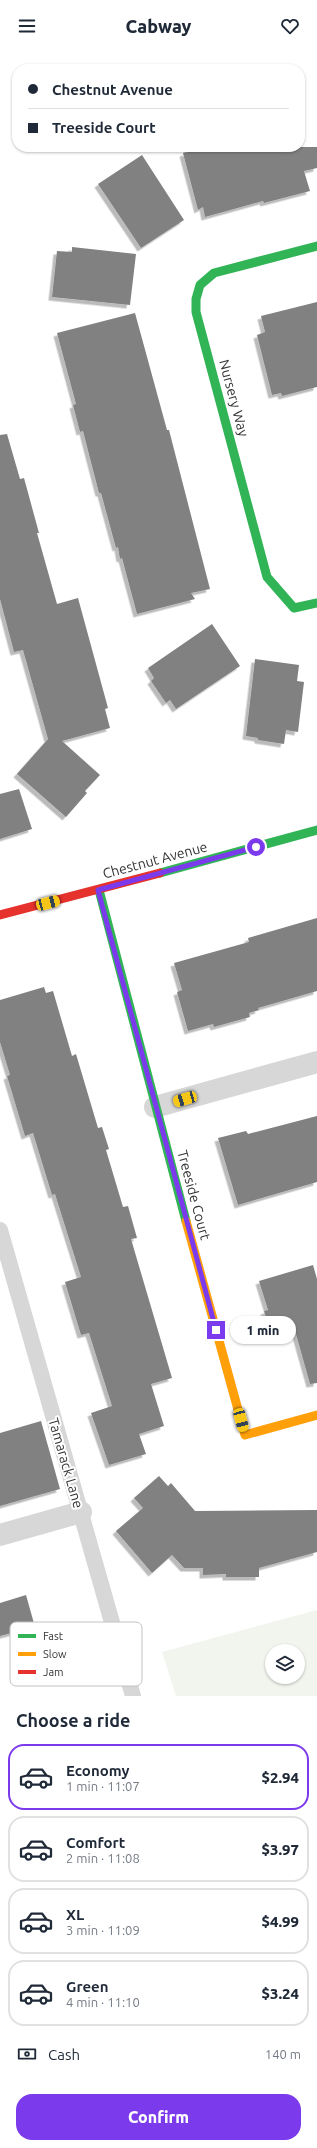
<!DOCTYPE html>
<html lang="en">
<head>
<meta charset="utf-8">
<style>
  body { margin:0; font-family:Ubuntu,sans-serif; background:#f2f2f3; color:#1f2937; height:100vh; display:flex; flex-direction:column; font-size:15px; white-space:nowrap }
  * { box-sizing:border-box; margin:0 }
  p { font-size:13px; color:#747a83 }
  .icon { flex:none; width:22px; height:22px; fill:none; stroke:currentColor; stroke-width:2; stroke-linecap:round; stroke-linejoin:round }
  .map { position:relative; height:1644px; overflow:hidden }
  .panel { display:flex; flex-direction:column; background:#fff; flex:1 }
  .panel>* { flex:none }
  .top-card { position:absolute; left:12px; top:12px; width:293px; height:88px; border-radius:16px; box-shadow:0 1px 3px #0004; display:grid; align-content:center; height:88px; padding:0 16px; background:#fff }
  .buttons { position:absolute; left:265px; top:1592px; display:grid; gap:8px }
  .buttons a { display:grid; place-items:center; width:40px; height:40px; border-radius:50%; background:#fff; box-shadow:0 1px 3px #0004; font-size:20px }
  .end { position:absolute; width:18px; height:18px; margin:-9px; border:5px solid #7c3aed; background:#fff; box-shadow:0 0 0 2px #fff }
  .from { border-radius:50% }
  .bubble { position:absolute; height:28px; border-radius:14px; background:#fff; box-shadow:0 1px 3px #0004; font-size:13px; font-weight:800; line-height:28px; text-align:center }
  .car { position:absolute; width:12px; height:24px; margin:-12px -6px; border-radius:5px; box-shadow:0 0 3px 1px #0007; background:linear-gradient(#f5c518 24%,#345 0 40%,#f5c518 0 76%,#345 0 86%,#f5c518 0) }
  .top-card b { display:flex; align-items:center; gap:14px; height:38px; font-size:15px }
  .top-card b+b { border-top:1px solid #e0e1e3 }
  .top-card i { width:10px; height:10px; background:#1f2937 }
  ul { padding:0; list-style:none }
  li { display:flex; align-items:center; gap:12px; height:66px; margin:0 8px 6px; padding:0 8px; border:2px solid #e0e1e3; border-radius:16px }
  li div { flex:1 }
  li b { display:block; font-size:15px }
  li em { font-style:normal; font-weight:800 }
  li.selected { border-color:#7c3aed }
  li>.icon { width:36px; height:36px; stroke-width:1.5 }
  h2 { padding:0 16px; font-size:18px; line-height:48px }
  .pay { display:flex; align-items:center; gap:10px; height:44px; padding:0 16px; font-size:15px }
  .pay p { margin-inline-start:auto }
  .primary-button { display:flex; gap:8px; margin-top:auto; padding:8px 16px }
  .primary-button a { flex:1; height:46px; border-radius:16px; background:#7c3aed; color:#fff; font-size:16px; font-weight:800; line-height:46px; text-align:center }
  header { display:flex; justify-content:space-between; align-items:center; height:52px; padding:0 16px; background:#fff; font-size:18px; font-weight:800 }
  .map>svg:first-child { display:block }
  .green { fill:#f1f5ed; fill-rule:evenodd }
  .building { fill:#818181; filter:url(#shadow) }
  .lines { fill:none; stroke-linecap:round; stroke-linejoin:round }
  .lane { stroke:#d7d7d7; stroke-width:16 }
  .street { stroke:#d7d7d7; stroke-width:22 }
  .fast { stroke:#30b455; stroke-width:9 }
  .slow { stroke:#ff9f0a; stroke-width:9 }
  .jam { stroke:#e5322d; stroke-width:9 }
  .route { stroke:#7c3aed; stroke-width:5 }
  .labels { text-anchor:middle; stroke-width:4; stroke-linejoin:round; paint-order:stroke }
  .street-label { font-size:14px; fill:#333; stroke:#fff }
  .key { fill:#fff; stroke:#c2c2c2; stroke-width:1 }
  .key-label { font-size:11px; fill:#333 }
</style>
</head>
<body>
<header><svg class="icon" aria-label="menu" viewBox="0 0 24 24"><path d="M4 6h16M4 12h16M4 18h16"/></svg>Cabway<svg class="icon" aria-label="heart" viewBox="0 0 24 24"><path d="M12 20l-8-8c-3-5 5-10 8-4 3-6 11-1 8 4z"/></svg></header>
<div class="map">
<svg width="317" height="1644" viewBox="0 0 317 1644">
  <defs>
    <filter id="shadow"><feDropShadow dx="-3.5" dy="3.5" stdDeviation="0" flood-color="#0004"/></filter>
  </defs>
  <rect width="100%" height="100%" fill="#fff"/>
  <path class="green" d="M317,1558V1644H176L162,1600ZM272,1599H298V1625H272Z"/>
  <g class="building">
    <path d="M187,95H317V116L304,119L310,139L264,151L263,149L205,165L203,155L198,158L183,101L188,100Z"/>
    <path d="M142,103L184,168L141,196L98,132Z"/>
    <path d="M72,195L136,202L130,253L52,245L57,199L72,200Z"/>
    <path d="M317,250V335L282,344L281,341L272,343L257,283L265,280L261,264Z"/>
    <path d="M135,261L167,378H169L210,537L191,541L195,547L137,562L122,506L120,507L118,495L116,496L101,441H99L83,379L80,380L73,353L76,352L57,281Z"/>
    <path d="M7,382L20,427L24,426L39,481H37L57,552L78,546L108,656L105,657L110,676L62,689L100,723L85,739L87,741L66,765L17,722L48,687L23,598L14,600L0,547V383Z"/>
    <path d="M212,572L240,614L176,657L170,648L166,651L151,629L154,626L148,616Z"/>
    <path d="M255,607L299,613L297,629L304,630L298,680L286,678L284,692L258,688V686L246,684Z"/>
    <path d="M19,737L32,777L0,787V742Z"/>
    <path d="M317,866V939L258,956L259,958L249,961L250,965L214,975L213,972L188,979L177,940L182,938L174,911L249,890L248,886Z"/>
    <path d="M44,935L46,941L53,939L72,1004L76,1002L98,1076L102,1075L109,1097L106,1098L123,1155L128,1154L137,1186L131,1187L172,1326L151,1332L164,1374L139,1382L146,1402L109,1413L91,1361L112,1354L89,1281L81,1283L65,1230L81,1225L55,1142L52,1143L33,1081L25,1084L7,1024L10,1023L0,990V948Z"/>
    <path d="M317,1064V1130L238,1153L218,1086L246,1079L248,1082Z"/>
    <path d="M313,1213L317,1227V1331L310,1332L294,1275L271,1282L264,1259L268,1258L259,1229Z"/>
    <path d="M41,1369L60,1437L0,1454V1381Z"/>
    <path d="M159,1424L168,1434L171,1431L195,1459L317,1458V1500L259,1516V1525H226V1522L203,1523V1516H184L172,1503L152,1521L116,1479L143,1456L134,1446Z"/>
    <path d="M26,1543L35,1575L0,1584V1551Z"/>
  </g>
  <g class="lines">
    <path class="lane" d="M0,1178L133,1644"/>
    <g class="street">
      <path d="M155,1055L317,1010"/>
      <path d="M0,1483L81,1460"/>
    </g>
    <g class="fast">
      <path d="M317,194L214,221L200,233L196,247V260L267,525L294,556L317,551"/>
      <path d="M160,821L317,778"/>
      <path d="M99,838L186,1169"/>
    </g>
    <path class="slow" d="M186,1169L245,1383L317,1363"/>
    <path class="jam" d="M0,863L160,821"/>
  </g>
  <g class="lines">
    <path class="route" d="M216,1278L98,838L256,795"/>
  </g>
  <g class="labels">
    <g class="street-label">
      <text transform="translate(234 346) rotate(75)" y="5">Nursery Way</text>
      <text transform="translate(155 808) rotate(-15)" y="5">Chestnut Avenue</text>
      <text transform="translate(194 1143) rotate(75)" y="5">Treeside Court</text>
      <text transform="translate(66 1411) rotate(74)" y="5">Tamarack Lane</text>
    </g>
  </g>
  <rect x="10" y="1570" width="132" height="64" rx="6" class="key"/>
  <rect x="18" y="1582" width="18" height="4" fill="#30b455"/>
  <rect x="18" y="1600" width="18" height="4" fill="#ff9f0a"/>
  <rect x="18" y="1618" width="18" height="4" fill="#e5322d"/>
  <g class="key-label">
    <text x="43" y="1588">Fast</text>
    <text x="43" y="1606">Slow</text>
    <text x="43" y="1624">Jam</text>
  </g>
</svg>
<div class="buttons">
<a><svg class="icon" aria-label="layers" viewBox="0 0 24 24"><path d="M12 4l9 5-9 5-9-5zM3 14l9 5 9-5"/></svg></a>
</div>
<i class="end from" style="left:256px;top:795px"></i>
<i class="end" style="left:216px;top:1278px"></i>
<div class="bubble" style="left:230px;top:1264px;width:66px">1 min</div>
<i class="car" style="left:48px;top:851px;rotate:75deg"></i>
<i class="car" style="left:185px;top:1047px;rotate:254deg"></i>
<i class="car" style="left:241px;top:1368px;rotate:165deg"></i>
<div class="top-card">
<b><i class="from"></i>Chestnut Avenue</b>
<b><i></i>Treeside Court</b>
</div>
</div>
<section class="panel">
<h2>Choose a ride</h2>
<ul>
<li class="selected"><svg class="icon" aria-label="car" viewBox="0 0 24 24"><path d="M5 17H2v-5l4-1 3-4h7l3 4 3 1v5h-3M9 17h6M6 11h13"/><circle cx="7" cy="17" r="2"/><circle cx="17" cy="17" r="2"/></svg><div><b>Economy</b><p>1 min · 11:07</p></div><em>$2.94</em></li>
<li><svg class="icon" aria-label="car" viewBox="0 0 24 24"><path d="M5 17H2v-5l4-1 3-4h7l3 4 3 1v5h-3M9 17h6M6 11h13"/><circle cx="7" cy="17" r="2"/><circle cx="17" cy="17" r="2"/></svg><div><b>Comfort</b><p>2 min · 11:08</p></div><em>$3.97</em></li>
<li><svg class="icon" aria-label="car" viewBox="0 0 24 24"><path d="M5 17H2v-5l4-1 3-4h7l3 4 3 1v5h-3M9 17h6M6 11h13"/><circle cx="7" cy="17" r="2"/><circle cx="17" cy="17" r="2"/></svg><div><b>XL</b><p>3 min · 11:09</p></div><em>$4.99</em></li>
<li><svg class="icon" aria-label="car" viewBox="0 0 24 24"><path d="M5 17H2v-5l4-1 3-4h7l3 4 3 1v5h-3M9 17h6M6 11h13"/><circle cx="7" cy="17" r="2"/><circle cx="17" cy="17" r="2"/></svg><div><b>Green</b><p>4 min · 11:10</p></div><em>$3.24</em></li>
</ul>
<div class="pay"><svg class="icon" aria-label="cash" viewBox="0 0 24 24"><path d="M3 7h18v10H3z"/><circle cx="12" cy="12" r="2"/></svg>Cash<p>140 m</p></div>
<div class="primary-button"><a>Confirm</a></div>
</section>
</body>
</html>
